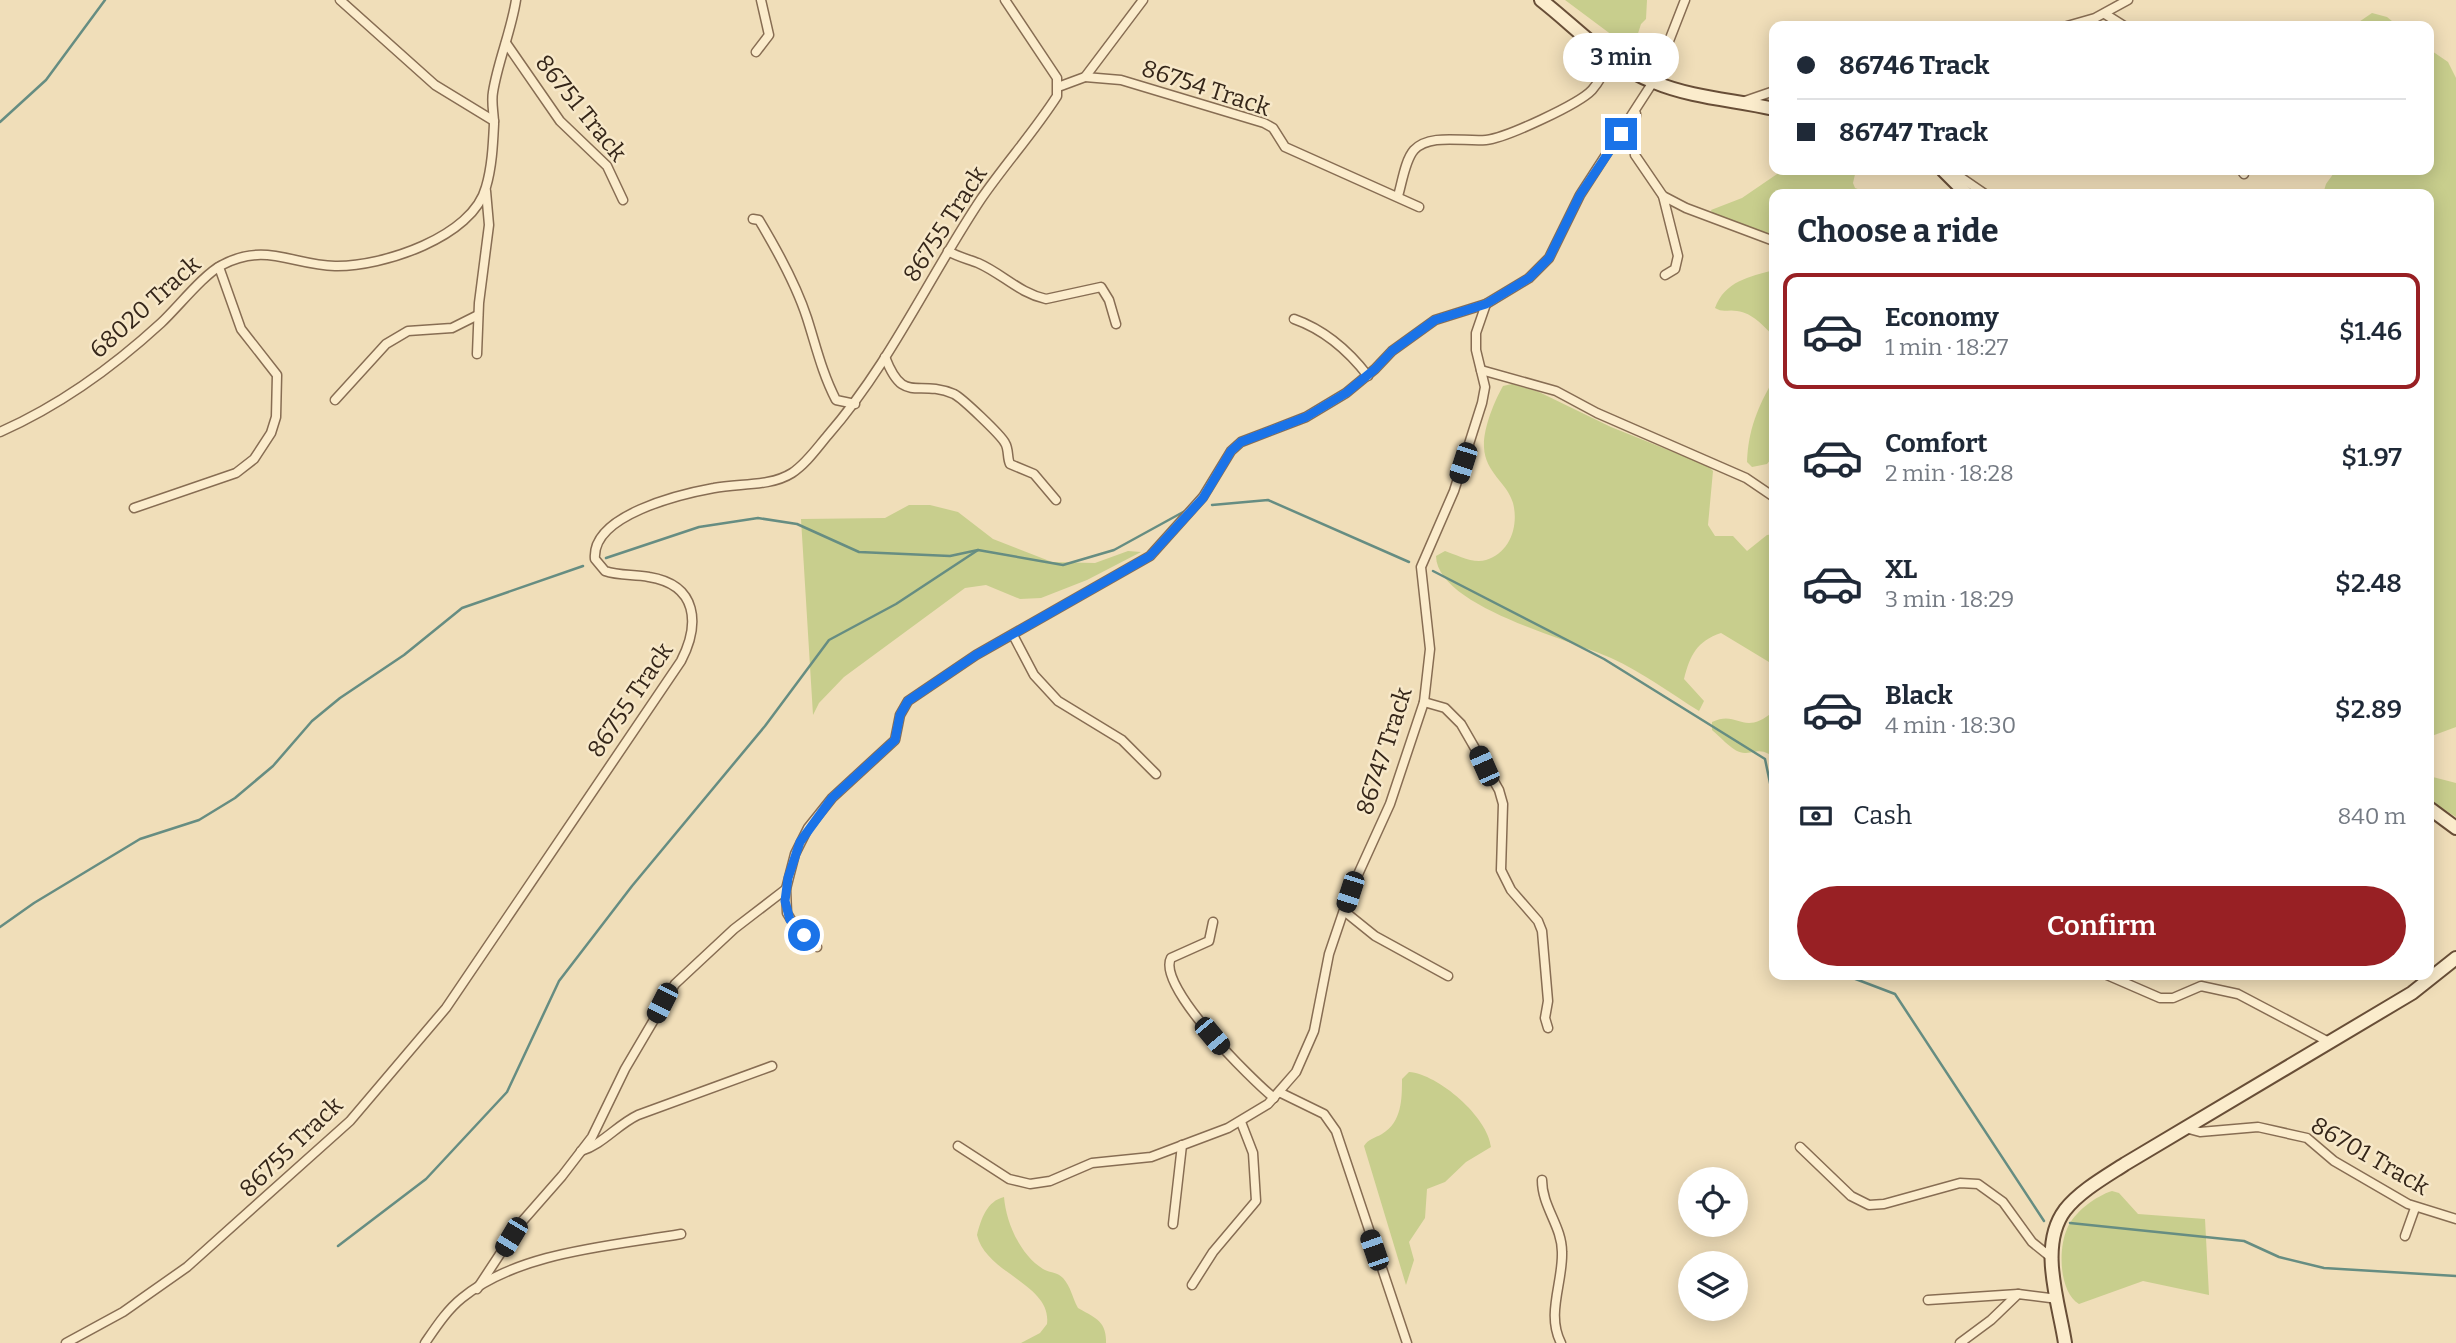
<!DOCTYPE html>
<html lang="en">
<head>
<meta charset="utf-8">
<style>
  body { margin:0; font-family:Bitter,serif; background:#f2f2f3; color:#1f2937; height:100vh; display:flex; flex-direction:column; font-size:26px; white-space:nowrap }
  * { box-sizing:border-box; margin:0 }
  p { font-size:23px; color:#747a83 }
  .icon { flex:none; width:38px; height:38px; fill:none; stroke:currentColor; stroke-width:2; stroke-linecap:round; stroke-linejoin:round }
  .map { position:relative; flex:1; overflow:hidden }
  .drawer { position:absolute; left:1769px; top:189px; width:665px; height:791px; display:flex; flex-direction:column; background:#fff; border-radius:14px; box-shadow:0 4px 18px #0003 }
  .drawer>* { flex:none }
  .guide { position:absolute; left:1769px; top:21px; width:665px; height:154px; border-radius:14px; box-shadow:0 4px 18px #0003; display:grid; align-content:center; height:154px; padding:0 28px; background:#fff }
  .controls { position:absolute; left:1678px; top:1167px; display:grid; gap:14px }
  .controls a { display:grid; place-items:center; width:70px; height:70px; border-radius:50%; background:#fff; box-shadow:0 4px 18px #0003; font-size:35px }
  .end { position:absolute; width:32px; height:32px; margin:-16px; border:9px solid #1a73e8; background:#fff; box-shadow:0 0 0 4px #fff }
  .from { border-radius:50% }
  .bubble { position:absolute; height:49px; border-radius:24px; background:#fff; box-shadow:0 4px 18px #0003; font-size:23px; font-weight:600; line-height:49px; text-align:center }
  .car { position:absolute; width:21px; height:42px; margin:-21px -10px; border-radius:9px; box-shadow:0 0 5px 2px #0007; background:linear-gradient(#222 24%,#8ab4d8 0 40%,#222 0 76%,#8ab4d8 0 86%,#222 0) }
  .guide b { display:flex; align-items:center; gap:24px; height:66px; font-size:26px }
  .guide b+b { border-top:2px solid #e0e1e3 }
  .guide i { width:18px; height:18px; background:#1f2937 }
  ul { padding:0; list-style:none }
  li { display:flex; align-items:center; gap:21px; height:116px; margin:0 14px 10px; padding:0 14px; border:4px solid transparent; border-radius:14px }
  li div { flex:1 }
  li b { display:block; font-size:26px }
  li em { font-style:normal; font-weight:600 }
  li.selected { border-color:#982024 }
  li>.icon { width:63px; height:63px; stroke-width:1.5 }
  h2 { padding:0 28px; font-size:32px; line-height:84px }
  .pay { display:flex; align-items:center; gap:18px; height:77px; padding:0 28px; font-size:26px }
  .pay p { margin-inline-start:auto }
  .cta { display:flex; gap:14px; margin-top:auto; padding:14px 28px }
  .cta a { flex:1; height:80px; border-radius:42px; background:#982024; color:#fff; font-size:28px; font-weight:600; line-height:80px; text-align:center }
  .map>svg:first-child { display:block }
  .green { fill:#c8ce8d }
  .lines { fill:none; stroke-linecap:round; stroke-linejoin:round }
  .stream { stroke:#668d82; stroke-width:2.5 }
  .street-casing { stroke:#876d53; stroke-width:11 }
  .secondary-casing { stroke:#684e37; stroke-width:16 }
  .street { stroke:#fbeccc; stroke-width:8 }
  .secondary { stroke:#fbeccc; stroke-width:12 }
  .route { stroke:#1a73e8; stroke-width:9 }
  .labels { text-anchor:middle; stroke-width:5; stroke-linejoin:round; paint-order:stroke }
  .street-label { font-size:24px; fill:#352619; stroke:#f7e8c9 }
</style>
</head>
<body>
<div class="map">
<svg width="2456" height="1343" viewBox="0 0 2456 1343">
  <rect width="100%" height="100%" fill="#f0deb9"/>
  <g class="green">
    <path d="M1565,0H1647L1646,19L1641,24L1634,46L1628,47Z"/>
    <path d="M2372,13L2387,17L2398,26H2353Z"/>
    <path d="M2429,49L2448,62L2456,78V727L2429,737V194H2323L2326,184L2336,170H2429Z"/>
    <path d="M1783,170H1856L1853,183L1855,188L1871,194H1774V236L1712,213L1711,210L1742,198Z"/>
    <path d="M1774,270V336C1763,326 1753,313 1737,311C1728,309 1723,313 1715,308C1725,281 1749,277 1774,270Z"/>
    <path d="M1774,379V455L1767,464L1752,467L1747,462C1748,430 1758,406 1774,379Z"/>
    <path d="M1512,384L1539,392L1611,427L1708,466L1713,471L1708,525L1715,536H1733L1747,551L1767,535L1774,534V670L1769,662L1721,633C1697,641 1690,655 1684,679L1704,701L1699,711C1670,693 1642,672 1611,658C1572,640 1437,607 1436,556L1445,551C1457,555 1473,564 1486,560C1510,553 1519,526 1513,503C1507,482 1485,473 1484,447C1483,429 1494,402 1503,386Z"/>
    <path d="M909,505H930L958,512L993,539L1052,562L1095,563L1128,551L1141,552L1087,580L1041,598L1020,599L986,585L965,588L844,677L819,703L813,715L801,519L885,518Z"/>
    <path d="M1774,711V782L1769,754C1759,749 1757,752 1746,753C1734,754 1721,737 1712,730V722C1739,709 1742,738 1774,711Z"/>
    <path d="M2429,776L2456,783V817L2429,800Z"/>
    <path d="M1409,1072C1438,1074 1488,1117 1491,1147L1466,1162L1445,1182L1427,1189L1425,1218L1409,1242L1414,1260L1406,1285L1364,1146C1368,1139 1375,1138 1382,1134C1402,1122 1402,1099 1402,1079Z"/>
    <path d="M2112,1191L2119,1193L2138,1214L2205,1219L2209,1295L2143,1281L2079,1304C2059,1292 2058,1249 2067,1229C2074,1212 2096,1196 2112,1191Z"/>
    <path d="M1004,1197C1006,1222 1020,1255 1043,1269C1050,1273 1057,1272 1063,1278C1071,1287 1072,1297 1078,1308C1093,1317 1107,1320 1106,1343H1021L1040,1333L1047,1324C1052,1284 986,1274 977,1235C981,1219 987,1201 1004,1197Z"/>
  </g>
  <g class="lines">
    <g class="stream">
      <path d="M0,122L46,80L105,0"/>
      <path d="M1212,505L1268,500L1409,562"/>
      <path d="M606,558L699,527L758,518L797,524L859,552L950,556L978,550L1063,565L1114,550L1185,511"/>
      <path d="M1433,571L1604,659L1765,759L1774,802"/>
      <path d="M0,927L34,903L140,839L199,820L235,798L273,766L312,721L340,698L404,655L462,608L583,566"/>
      <path d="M1845,975L1895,994L2044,1221"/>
      <path d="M2070,1223L2244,1241L2279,1257L2324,1268L2456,1276"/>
      <path d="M338,1246L426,1179L507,1092L559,981L632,886L765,726L829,640L896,604L978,550"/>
    </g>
    <g class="street-casing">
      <g id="street">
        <path d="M340,0L435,85L494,121"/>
        <path d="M2105,14L2124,26"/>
        <path d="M2067,26L2095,18L2128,0"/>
        <path d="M506,43L560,121L607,166L623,200"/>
        <path d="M756,52L769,35L761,0"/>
        <path d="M1085,77L1121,80L1264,123L1273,128L1285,147L1419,207"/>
        <path d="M1058,87L1085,77L1143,0"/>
        <path d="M1742,102L1774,91"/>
        <path d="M1636,114L1633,139L1635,155L1663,196L1686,208L1774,241"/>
        <path d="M1950,170L1985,194"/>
        <path d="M2241,170L2244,174"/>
        <path d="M1398,196C1402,183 1405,160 1414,150C1430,133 1464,142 1486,140C1506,138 1579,104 1592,90C1601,80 1606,69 1611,57"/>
        <path d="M1663,196L1678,256L1675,269L1665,275"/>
        <path d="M753,219L759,220C777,250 796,284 807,318C816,346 822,373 836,400L855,404"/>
        <path d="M948,251C958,257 968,259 978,263C1003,274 1019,293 1046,299L1101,287L1109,300L1116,324"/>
        <path d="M1294,319C1325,330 1348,350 1368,376"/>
        <path d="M477,354L479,303L489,225L486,191"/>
        <path d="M885,357C904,406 916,378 954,394C962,398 1001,435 1005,443C1009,449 1007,458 1010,464L1034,474L1056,500"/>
        <path d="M1481,370L1556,391L1597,413L1746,478L1774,497"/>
        <path d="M335,400L386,344L408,331L452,328L478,315"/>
        <path d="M0,432C61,405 112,368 161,323C178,307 204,274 222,265C265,242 293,265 335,266C382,267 473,237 486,187C492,167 493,144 494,124C494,113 491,103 493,92C498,61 511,32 516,0"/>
        <path d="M134,508L236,473L254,459L271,433L276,417L277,375L241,329L219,267"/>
        <path d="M1013,635L1034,675L1058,701L1122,740L1156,774"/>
        <path d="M1424,702L1445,708L1461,724L1499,790L1503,804L1501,870L1511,890L1538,921L1542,931L1548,1001L1545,1018L1548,1028"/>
        <path d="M1344,911L1375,936L1448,976"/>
        <path d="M1213,922L1209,941L1171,958C1156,986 1252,1080 1274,1098"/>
        <path d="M817,947L796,928L787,913L786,889L795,854L808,828L832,798L895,740L900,715L908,701L976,655L1150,556L1203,497L1231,451L1241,442L1306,417L1346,393L1375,369L1392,351L1435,320L1486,304L1529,278L1549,258L1580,195L1653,82L1685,0"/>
        <path d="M2107,975L2160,998H2173L2201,986L2238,994L2329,1042"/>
        <path d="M1281,1093L1324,1114L1336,1131L1407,1343"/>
        <path d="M2185,1128L2200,1132L2258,1127L2307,1138L2334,1161L2408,1204L2456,1219"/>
        <path d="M958,1146L1009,1179L1030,1184L1050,1181L1092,1163L1151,1157L1228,1128L1268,1104L1296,1072L1314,1031L1329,954L1350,892L1390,804L1424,702L1430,649L1421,567L1454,491L1482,403L1485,387L1476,350V333L1486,304"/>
        <path d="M1800,1147L1851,1196L1869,1205L1884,1204L1960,1183L1978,1184L2003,1202L2032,1242L2053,1259"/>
        <path d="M581,1151C603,1144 617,1125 638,1115L772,1066"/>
        <path d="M1542,1180C1542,1207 1562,1226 1562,1252C1563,1283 1546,1314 1561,1343"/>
        <path d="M1173,1224L1182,1145"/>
        <path d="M2405,1236L2415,1208"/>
        <path d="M1192,1285L1213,1252L1256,1201L1253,1153L1241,1122"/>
        <path d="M477,1289L519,1225L562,1176L592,1137L625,1069L675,984L734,929L786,889"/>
        <path d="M1928,1300L2018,1294"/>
        <path d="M66,1343L123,1312L187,1267L350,1121L446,1008L681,661C700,624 698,585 649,577C634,574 619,576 605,571L595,559C591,515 681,494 714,488C738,483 770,487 792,473C806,464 817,448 828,435C890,364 929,277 981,199C1005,164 1034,132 1057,96V78L1005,0"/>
        <path d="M425,1343C436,1327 447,1310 462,1298C518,1252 611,1246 681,1234"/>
        <path d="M1960,1343L1991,1320L2018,1294L2058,1299"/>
      </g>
    </g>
    <g class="secondary-casing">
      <g id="secondary">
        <path d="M1541,0C1577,28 1611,66 1654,82C1692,98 1735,100 1774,109"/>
        <path d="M1943,170L1967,194"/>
        <path d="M2429,808L2456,828"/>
        <path d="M2065,1343C2059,1303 2038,1246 2065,1210C2080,1191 2105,1177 2125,1164L2412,993L2456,958"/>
      </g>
    </g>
    <use href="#street" class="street"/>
    <use href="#secondary" class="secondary"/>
  </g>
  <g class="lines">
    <path class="route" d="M804,935L790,920L785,901L788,878L800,842L832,798L895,740L900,715L908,701L976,655L1150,556L1203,498L1231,451L1241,442L1306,417L1346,393L1375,369L1392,351L1435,320L1486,304L1529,278L1549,258L1580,195L1621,134"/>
  </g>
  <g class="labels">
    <g class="street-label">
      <text transform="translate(1206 88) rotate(18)" y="8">86754 Track</text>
      <text transform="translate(581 108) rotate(51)" y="8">86751 Track</text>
      <text transform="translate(945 224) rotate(-57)" y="8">86755 Track</text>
      <text transform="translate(145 307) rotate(-42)" y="8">68020 Track</text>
      <text transform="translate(630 700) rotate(-56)" y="8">86755 Track</text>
      <text transform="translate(1384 751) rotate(-72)" y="8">86747 Track</text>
      <text transform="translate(291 1147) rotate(-44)" y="8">86755 Track</text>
      <text transform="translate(2370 1156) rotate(30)" y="8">86701 Track</text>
    </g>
  </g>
</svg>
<div class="controls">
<a><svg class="icon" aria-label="locate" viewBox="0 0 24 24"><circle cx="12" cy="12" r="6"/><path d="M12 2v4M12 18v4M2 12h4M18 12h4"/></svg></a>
<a><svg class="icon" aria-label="layers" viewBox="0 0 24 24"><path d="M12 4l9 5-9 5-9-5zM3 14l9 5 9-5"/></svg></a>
</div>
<i class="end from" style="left:804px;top:935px"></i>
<i class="end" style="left:1621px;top:134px"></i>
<div class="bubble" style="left:1563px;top:33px;width:116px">3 min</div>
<i class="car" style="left:1463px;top:463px;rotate:198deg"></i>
<i class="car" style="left:1484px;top:766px;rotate:336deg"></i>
<i class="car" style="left:1350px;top:892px;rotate:198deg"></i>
<i class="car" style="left:662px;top:1003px;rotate:207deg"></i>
<i class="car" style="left:1212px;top:1036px;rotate:140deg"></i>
<i class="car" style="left:511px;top:1237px;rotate:211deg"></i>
<i class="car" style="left:1374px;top:1250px;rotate:341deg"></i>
<div class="guide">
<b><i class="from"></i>86746 Track</b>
<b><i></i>86747 Track</b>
</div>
<section class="drawer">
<h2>Choose a ride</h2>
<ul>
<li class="selected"><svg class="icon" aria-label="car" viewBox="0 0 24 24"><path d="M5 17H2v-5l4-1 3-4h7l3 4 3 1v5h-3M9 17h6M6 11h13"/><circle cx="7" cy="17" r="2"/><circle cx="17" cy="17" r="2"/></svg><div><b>Economy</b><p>1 min · 18:27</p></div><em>$1.46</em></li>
<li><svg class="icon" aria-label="car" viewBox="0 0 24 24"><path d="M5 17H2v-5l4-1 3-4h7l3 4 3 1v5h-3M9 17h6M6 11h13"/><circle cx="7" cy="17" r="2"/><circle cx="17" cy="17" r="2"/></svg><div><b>Comfort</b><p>2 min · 18:28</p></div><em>$1.97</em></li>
<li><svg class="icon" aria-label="car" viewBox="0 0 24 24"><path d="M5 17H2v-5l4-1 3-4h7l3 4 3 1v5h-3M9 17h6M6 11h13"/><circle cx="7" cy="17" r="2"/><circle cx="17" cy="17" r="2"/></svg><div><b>XL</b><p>3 min · 18:29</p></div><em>$2.48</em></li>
<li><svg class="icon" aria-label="car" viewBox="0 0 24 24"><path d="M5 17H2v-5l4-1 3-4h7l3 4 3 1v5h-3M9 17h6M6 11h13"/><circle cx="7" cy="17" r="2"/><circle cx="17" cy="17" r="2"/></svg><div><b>Black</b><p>4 min · 18:30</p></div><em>$2.89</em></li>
</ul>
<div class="pay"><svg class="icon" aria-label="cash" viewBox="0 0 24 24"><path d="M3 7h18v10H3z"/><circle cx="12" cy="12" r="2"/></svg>Cash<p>840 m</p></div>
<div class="cta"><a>Confirm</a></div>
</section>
</div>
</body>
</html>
